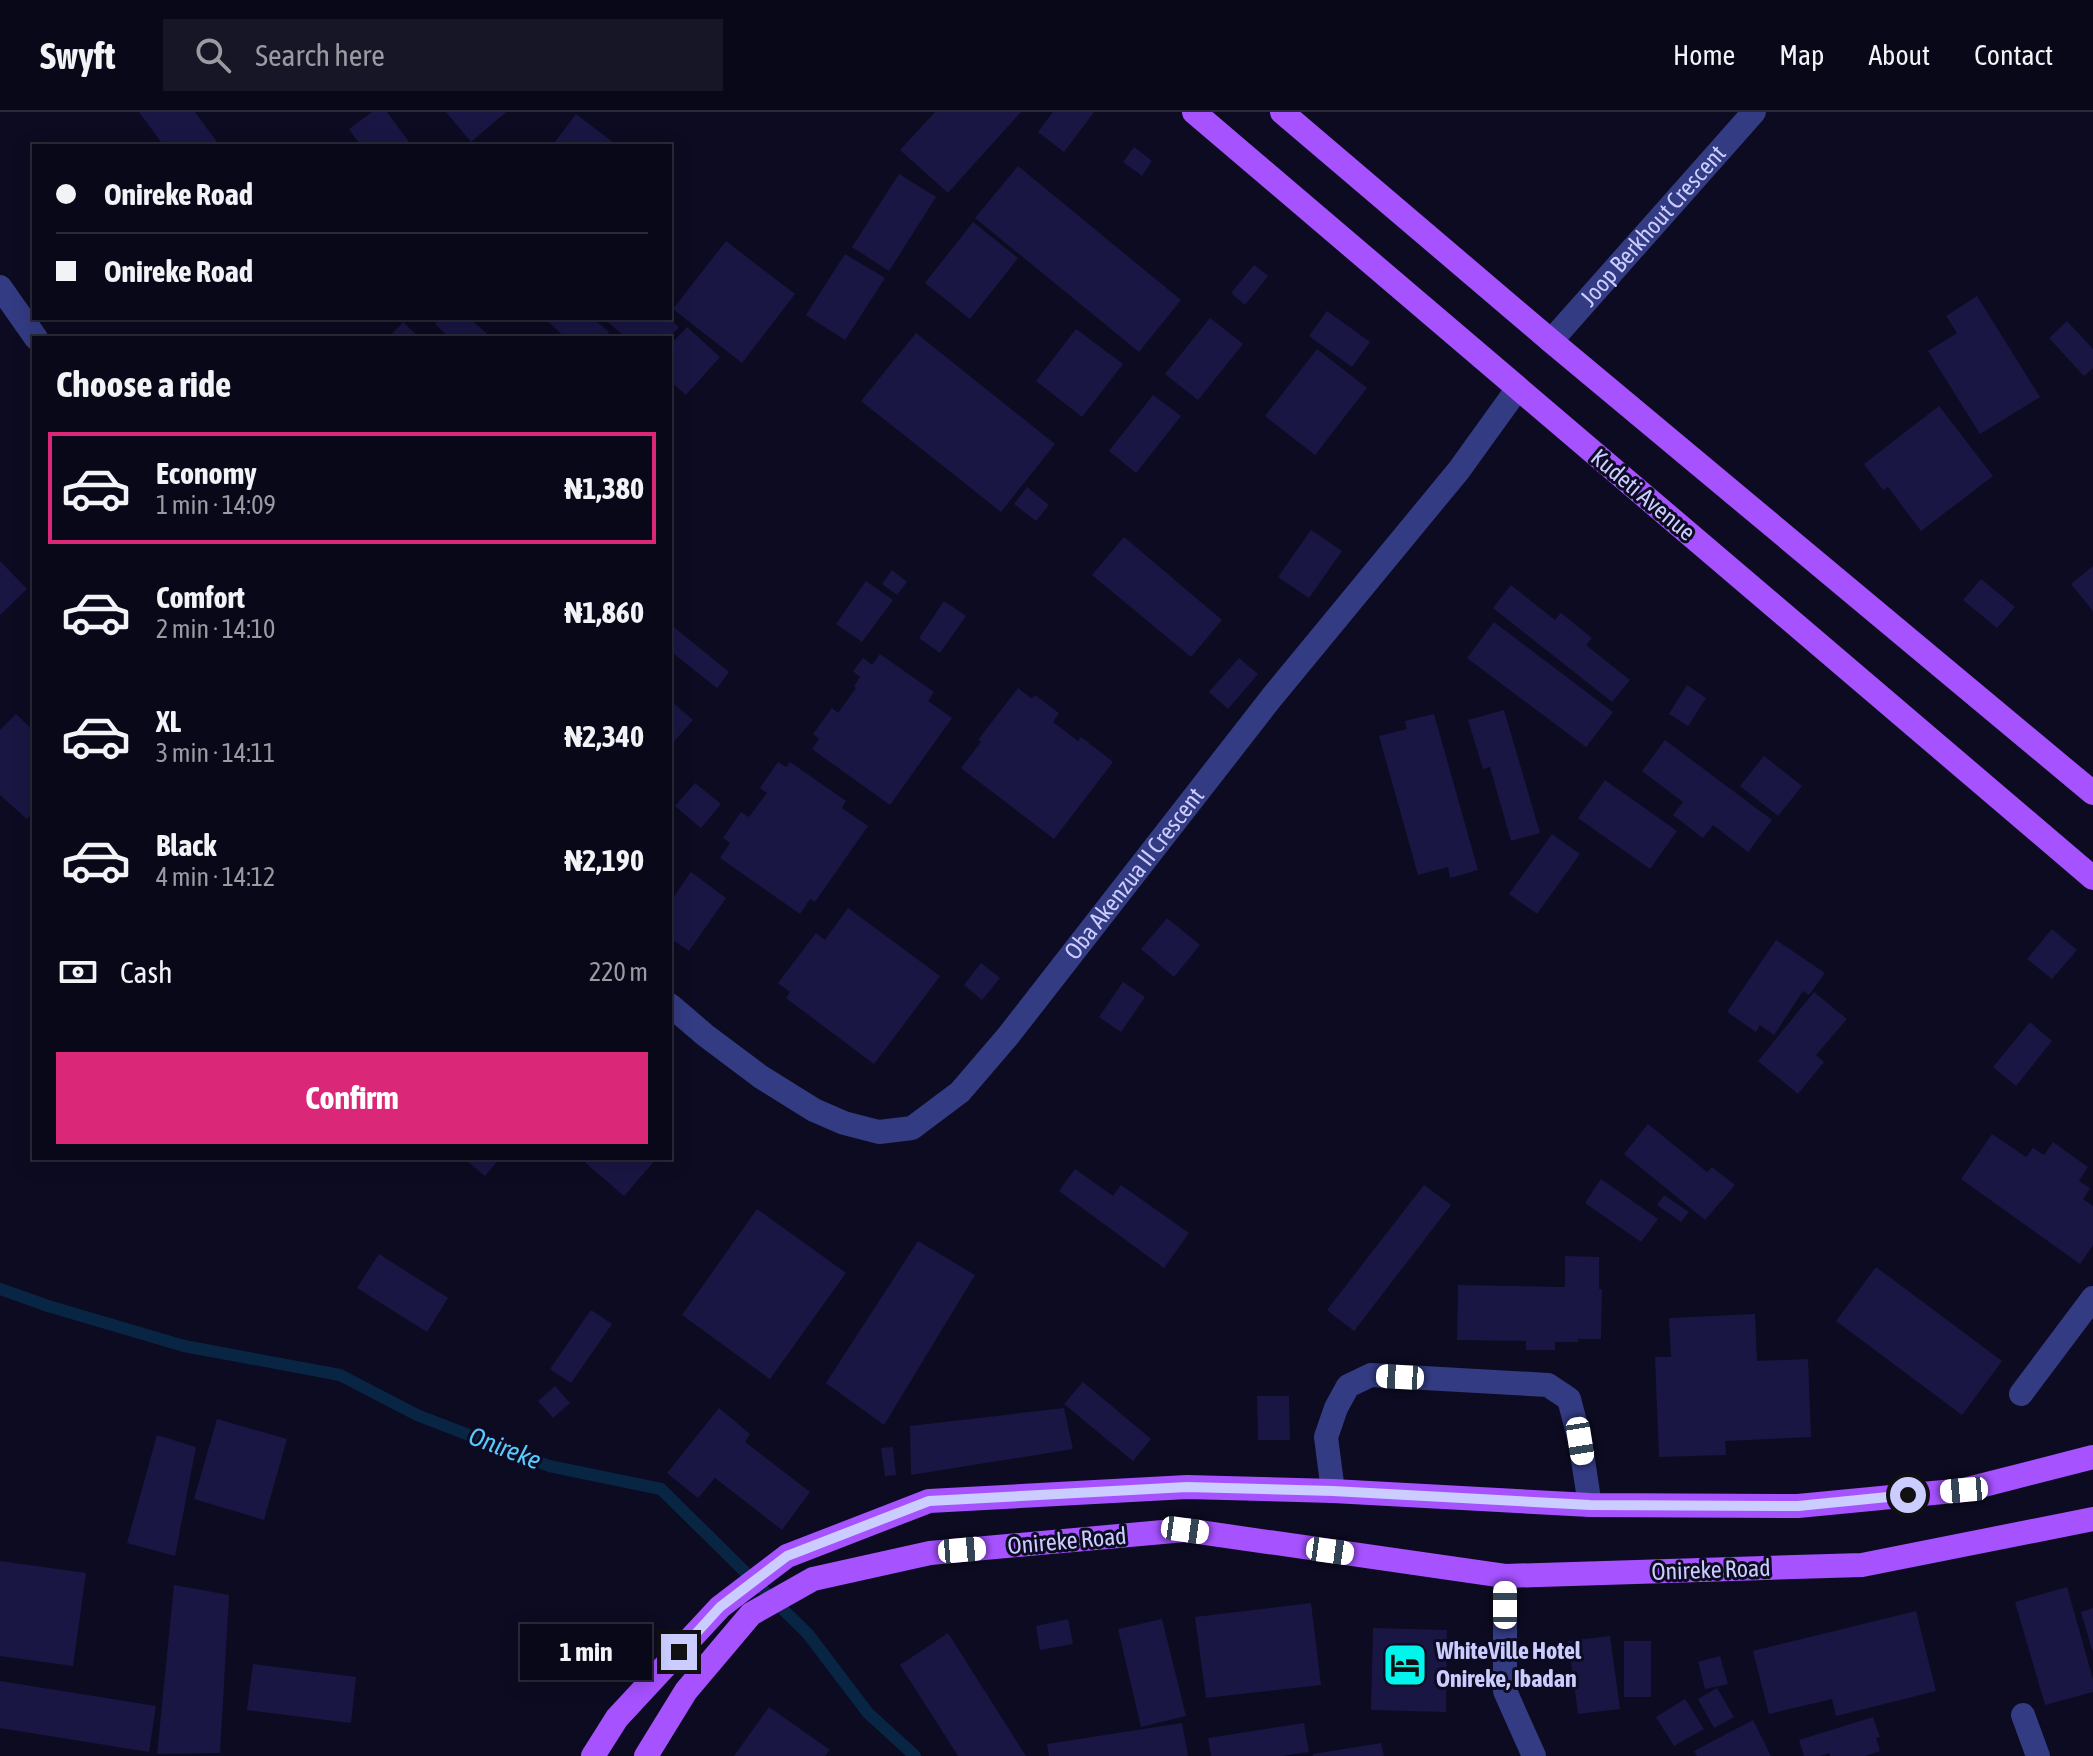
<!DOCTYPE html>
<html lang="en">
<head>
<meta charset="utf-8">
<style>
  body { margin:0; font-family:"Asap Condensed",sans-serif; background:#171626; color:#f1f3f6; height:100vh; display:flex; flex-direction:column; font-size:30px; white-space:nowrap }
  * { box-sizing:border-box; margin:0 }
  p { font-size:26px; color:#999aa2 }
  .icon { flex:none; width:44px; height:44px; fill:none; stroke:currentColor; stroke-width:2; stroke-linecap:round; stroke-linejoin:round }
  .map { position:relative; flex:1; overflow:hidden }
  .side { position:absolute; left:32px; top:224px; width:640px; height:824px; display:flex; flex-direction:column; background:#090819; border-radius:0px; box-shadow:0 4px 20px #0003,0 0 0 2px #292938 }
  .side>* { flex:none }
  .banner { position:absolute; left:32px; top:32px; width:640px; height:176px; border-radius:0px; box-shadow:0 4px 20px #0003,0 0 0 2px #292938; display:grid; align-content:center; height:176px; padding:0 24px; background:#090819 }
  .end { position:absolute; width:36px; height:36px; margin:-18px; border:10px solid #cbccff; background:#111; box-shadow:0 0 0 4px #111 }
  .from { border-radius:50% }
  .bubble { position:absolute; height:56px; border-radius:0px; background:#090819; box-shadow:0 4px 20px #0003,0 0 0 2px #292938; font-size:26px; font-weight:700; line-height:56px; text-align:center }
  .car { position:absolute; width:24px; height:48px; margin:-24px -12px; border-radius:10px; box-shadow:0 0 6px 2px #0007; background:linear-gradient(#fff 24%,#345 0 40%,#fff 0 76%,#345 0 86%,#fff 0) }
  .banner b { display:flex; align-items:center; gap:28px; height:76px; font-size:30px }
  .banner b+b { border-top:2px solid #292938 }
  .banner i { width:20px; height:20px; background:#f1f3f6 }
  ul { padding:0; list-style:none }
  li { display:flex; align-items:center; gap:24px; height:112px; margin:0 16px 12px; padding:0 8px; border:4px solid transparent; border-radius:0px }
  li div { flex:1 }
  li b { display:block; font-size:30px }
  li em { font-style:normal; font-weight:700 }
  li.active { border-color:#db2777 }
  li>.icon { width:72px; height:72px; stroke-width:1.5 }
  h2 { padding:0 24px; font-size:36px; line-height:96px }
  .pay { display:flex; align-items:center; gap:20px; height:88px; padding:0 24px; font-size:30px }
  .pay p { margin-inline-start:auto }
  .primary-button { display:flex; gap:16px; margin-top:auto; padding:16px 24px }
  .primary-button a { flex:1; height:92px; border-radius:0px; background:#db2777; color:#fff; font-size:32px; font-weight:700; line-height:92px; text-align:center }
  header { display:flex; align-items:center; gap:48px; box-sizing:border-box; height:112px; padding:0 40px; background:#090819; border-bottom:2px solid #292938 }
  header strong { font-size:38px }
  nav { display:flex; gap:44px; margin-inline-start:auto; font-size:28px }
  .search { width:560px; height:72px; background:#171626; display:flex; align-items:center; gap:20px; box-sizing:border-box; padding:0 28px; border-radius:0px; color:#999aa2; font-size:30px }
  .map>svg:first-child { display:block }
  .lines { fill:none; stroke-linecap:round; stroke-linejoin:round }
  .stream { stroke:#082643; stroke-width:12 }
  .building { fill:#191643 }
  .minor { stroke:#333b83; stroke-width:24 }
  .major { stroke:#a652ff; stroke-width:24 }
  .route { stroke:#cbccff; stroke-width:10 }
  .labels { text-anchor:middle; stroke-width:6; stroke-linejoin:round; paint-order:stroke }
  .street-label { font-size:24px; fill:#cbccff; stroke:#0c0b21 }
  .poi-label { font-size:24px; font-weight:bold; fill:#cbccff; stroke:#0c0b21; text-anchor:start }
  .water-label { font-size:26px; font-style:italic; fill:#59caff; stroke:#0c0b21 }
</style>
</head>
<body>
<header>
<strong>Swyft</strong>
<div class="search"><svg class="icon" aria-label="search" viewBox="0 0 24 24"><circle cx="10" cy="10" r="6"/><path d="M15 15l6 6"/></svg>Search here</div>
<nav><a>Home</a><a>Map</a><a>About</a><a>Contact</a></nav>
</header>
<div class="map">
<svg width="2093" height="1644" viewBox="0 0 2093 1644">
  <rect width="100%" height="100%" fill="#0c0b21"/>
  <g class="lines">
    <path class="stream" d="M0,1177L48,1194L184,1234L340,1263L417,1303L549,1354L661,1377L808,1522L868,1601L915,1644"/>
  </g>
  <g class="building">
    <path d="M139,0H195L220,34H164Z"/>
    <path d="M372,0H387L412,34H361L349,17Z"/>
    <path d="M446,0H506L471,30Z"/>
    <path d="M935,0H1021L948,81L900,38Z"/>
    <path d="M1053,0H1094L1064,40L1038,20Z"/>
    <path d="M576,2L618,34H552Z"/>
    <path d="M1134,35L1152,49L1142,64L1123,50Z"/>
    <path d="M1018,54L1181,188L1139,240L975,106Z"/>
    <path d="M899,62L936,85L889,159L852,135Z"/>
    <path d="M973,110L1018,146L970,207L925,171Z"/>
    <path d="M726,129L795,182L742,251L673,197Z"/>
    <path d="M845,142L885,166L845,228L806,203Z"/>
    <path d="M1254,153L1268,164L1245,193L1231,181Z"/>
    <path d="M1977,184L2040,285L1980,322L1928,239L1957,221L1946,204Z"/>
    <path d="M1327,199L1370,230L1352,255L1309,224Z"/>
    <path d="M440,206H469L492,226H450L435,212Z"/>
    <path d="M544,206H593L609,220L604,226H566Z"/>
    <path d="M603,206H668L679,215L669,226H617L622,222Z"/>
    <path d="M1210,206L1243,232L1198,288L1165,262Z"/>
    <path d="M2067,209L2093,237V256L2084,264L2049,226Z"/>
    <path d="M403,210L420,226H388Z"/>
    <path d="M687,215L720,245L686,283L670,269V233Z"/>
    <path d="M1076,217L1123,252L1082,305L1036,269Z"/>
    <path d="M916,221L1055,332L1001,400L861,289Z"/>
    <path d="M1317,237L1367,276L1315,343L1265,304Z"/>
    <path d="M1153,283L1181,304L1136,361L1109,339Z"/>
    <path d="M1939,294L1993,364L1921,419L1888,375L1883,378L1864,352Z"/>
    <path d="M1027,375L1049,393L1036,409L1014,392Z"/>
    <path d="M1311,418L1342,439L1309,486L1278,465Z"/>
    <path d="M1124,425L1222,508L1191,545L1092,463Z"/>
    <path d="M0,449L27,477L0,503Z"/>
    <path d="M2093,454V499L2071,472Z"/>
    <path d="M892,458L907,470L897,483L882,472Z"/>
    <path d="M1981,467L2015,495L1997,516L1963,488Z"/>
    <path d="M866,469L893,488L862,530L836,512Z"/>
    <path d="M1511,473L1555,508L1561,501L1592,526L1586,533L1630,568L1612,590L1493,496Z"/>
    <path d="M944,489L966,504L940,541L919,526Z"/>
    <path d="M1494,510L1613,600L1586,635L1467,546Z"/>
    <path d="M670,512L729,560L717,576L670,539Z"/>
    <path d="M880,542L934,580L928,589L952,606L890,693L812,637L819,627L813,622L832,596L838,601L856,576L854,574L860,565L853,559L863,546L872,553Z"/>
    <path d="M1239,546L1258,562L1228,597L1209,580Z"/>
    <path d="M1687,573L1706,586L1688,614L1669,602Z"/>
    <path d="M1018,576L1032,587L1035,583L1059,601L1053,610L1078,629L1081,625L1113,650L1054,727L961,656L981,630L978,628Z"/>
    <path d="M670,588L693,608L670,634Z"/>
    <path d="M1504,598L1540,721L1511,729L1490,655L1483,657L1468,608Z"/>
    <path d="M16,602L34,619V699L27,707L0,683V618Z"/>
    <path d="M1434,602L1478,758L1450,766L1448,755L1418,763L1379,624L1407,617L1405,609Z"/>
    <path d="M1665,628L1772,708L1748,740L1713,713L1703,726L1673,703L1683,690L1642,659Z"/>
    <path d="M1764,644L1802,674L1778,704L1740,674Z"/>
    <path d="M778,650L786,655L790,650L846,689L842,696L868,714L815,790L810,787L800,802L720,746L730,731L723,726L741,700L749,705L767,681L760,676Z"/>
    <path d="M1605,668L1677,719L1650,757L1578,706Z"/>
    <path d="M695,671L721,692L701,716L675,694Z"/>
    <path d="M1552,722L1580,742L1537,802L1509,782Z"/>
    <path d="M691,760L726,786L689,839L670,826V790Z"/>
    <path d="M848,796L940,864L874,952L786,886L790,880L778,871L816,821L825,828Z"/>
    <path d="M1167,806L1200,833L1174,865L1141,837Z"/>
    <path d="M2052,817L2077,838L2052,867L2027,847Z"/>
    <path d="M1776,828L1825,861L1809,883L1803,879L1774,923L1760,913L1756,920L1727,900Z"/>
    <path d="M981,851L1000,866L982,888L964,873Z"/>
    <path d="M1123,870L1145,885L1121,920L1099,905Z"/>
    <path d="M1814,880L1847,907L1816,943L1824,950L1798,982L1758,949Z"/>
    <path d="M2030,910L2052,929L2016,974L1993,955Z"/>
    <path d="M1648,1012L1707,1060L1712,1055L1735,1073L1705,1108L1624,1042Z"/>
    <path d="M1992,1022L2026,1045L2033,1036L2044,1043L2053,1030L2088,1055L2079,1069L2090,1076L2083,1087L2093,1094V1133L2080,1152L1961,1067Z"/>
    <path d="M468,1046H500L485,1064L466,1048Z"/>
    <path d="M580,1046H657L624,1084Z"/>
    <path d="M1075,1057L1113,1084L1121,1073L1189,1121L1164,1156L1059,1079Z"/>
    <path d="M1601,1067L1658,1107L1641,1130L1585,1091Z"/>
    <path d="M1424,1073L1451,1093L1354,1219L1327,1198Z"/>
    <path d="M1664,1083L1689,1100L1681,1110L1657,1093Z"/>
    <path d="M757,1097L846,1161L770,1267L682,1203Z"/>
    <path d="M918,1129L975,1163L884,1313L826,1271Z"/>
    <path d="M379,1142L448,1186L427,1220L357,1176Z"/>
    <path d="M1565,1144L1599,1145V1177H1602L1601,1227H1578V1230H1555V1238H1526V1229L1457,1228L1458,1173L1565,1175Z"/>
    <path d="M1876,1155L2002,1249L1962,1303L1836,1209Z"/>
    <path d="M591,1198L612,1212L571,1271L550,1257Z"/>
    <path d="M1755,1202L1757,1249L1808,1247L1811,1325L1725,1329L1726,1343L1659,1345L1655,1245H1671L1669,1206Z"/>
    <path d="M1083,1270L1151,1327L1133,1349L1064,1292Z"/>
    <path d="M555,1274L570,1291L553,1306L538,1289Z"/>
    <path d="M1257,1284H1289L1290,1328H1258Z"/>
    <path d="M719,1296L750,1322L745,1330L810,1380L782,1418L715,1366L698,1386L667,1361Z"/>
    <path d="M1064,1296L1073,1337L911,1363L910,1314Z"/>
    <path d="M217,1307L287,1327L264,1408L194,1387Z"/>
    <path d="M157,1323L196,1335L175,1444L127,1431Z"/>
    <path d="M893,1335L896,1363L885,1364L881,1336Z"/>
    <path d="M0,1449L86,1461L73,1554L0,1544Z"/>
    <path d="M174,1473L229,1483L220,1641L157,1642Z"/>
    <path d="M2067,1475L2093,1567V1580L2045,1593L2015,1490Z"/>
    <path d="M1311,1491L1321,1573L1206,1586L1195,1505Z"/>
    <path d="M2093,1496V1538H2092L2081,1500Z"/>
    <path d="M1916,1499L1936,1579L1836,1604L1832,1587L1769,1602L1753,1539Z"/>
    <path d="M1068,1507L1073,1532L1040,1538L1036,1514Z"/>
    <path d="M1162,1507L1186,1604L1141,1615L1118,1517Z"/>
    <path d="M1373,1516L1447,1518L1446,1600L1371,1598Z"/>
    <path d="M948,1521L1026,1644H958L900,1553Z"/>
    <path d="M1610,1524L1620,1597L1578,1602L1568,1529Z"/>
    <rect x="1624" y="1529" width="27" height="56"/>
    <path d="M1720,1544L1728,1572L1705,1577L1698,1550Z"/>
    <path d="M253,1552L356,1565L351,1611L247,1598Z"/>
    <path d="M0,1569L156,1594L149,1640L0,1616Z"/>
    <path d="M1717,1576L1734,1605L1714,1616L1698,1587Z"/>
    <path d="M1685,1587L1704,1617L1674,1634L1656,1605Z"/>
    <path d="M769,1595L830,1638L825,1644H734Z"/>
    <path d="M1873,1605L1880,1625L1876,1626L1880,1639L1865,1644H1830L1829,1641L1820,1644H1804L1799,1628Z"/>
    <path d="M1753,1608L1771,1644H1697L1694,1639Z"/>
    <path d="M1182,1611L1188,1644H1049L1047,1632Z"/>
    <path d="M1304,1611L1309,1640L1282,1644H1211L1208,1626Z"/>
    <path d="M1381,1631L1384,1644H1313V1642Z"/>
  </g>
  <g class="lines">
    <g class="minor">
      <path d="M0,175L36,226"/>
      <path id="s1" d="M1551,229L1754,0"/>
      <path id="s2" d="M670,893L705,923L761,965L814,998L844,1011L879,1020L912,1016L960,980L1008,924L1272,585L1459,358L1518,276"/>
      <path d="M2021,1282L2093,1186"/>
      <path d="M1333,1379L1326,1325L1336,1296L1348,1274L1371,1263L1548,1273L1569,1287L1580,1329L1590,1393"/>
      <path d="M1505,1464V1579L1534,1644"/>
      <path d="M2023,1603L2038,1644"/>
    </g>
    <g class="major">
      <path d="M1194,0L2093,766"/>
      <path d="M1282,0L1551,229L2093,681"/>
      <path d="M593,1644L617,1606L720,1495L787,1444L929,1389L1187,1375L1333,1379L1590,1393L1798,1394L1964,1378L2093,1345"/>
      <path d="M646,1644L686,1579L751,1502L813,1467L930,1441L1185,1418L1505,1464L1862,1453L2093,1407"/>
    </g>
  </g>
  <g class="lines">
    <path class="route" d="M679,1540L720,1495L787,1444L929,1389L1187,1375L1333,1379L1590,1393L1798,1394L1908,1383"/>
  </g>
  <defs>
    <g id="hotel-square" transform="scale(2.3)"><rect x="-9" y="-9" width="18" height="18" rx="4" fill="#00f6ec" stroke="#0c0b21"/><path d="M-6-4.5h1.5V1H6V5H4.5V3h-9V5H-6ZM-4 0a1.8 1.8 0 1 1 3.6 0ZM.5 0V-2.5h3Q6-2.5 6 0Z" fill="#111"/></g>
  </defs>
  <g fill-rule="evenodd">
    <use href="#hotel-square" x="1405" y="1553"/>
  </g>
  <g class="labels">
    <g class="street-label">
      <text dy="8" stroke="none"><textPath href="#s1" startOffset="154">Joop Berkhout Crescent</textPath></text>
      <text transform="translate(1643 383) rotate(40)" y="8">Kudeti Avenue</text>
      <text dy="8" stroke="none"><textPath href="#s2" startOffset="620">Oba Akenzua II Crescent</textPath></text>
      <text transform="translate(1067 1429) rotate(-5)" y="8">Onireke Road</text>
      <text transform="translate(1711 1458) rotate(-2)" y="8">Onireke Road</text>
    </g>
    <g class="poi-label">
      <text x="1436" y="1547">WhiteVille Hotel<tspan x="1436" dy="28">Onireke, Ibadan</tspan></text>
    </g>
    <g class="water-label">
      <text transform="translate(505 1336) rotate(21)" y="9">Onireke</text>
    </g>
  </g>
</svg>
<i class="end from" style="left:1908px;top:1383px"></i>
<i class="end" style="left:679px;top:1540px"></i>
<div class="bubble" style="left:520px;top:1512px;width:132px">1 min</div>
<i class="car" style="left:1400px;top:1265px;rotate:273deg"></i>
<i class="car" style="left:1580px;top:1329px;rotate:171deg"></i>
<i class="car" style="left:1964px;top:1378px;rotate:265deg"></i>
<i class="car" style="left:1185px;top:1418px;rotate:98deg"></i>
<i class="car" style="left:962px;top:1438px;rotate:85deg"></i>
<i class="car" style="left:1330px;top:1439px;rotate:98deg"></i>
<i class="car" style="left:1505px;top:1493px;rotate:0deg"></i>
<div class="banner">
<b><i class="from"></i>Onireke Road</b>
<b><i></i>Onireke Road</b>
</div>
<section class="side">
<h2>Choose a ride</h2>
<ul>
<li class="active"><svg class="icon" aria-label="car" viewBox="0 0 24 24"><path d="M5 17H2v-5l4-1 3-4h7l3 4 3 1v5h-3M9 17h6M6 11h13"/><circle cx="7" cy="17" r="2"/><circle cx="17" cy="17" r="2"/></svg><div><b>Economy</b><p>1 min · 14:09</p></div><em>₦1,380</em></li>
<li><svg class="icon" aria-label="car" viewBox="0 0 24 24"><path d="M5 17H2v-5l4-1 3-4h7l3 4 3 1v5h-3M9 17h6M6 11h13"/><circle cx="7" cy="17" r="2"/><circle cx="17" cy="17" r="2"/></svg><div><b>Comfort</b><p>2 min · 14:10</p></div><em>₦1,860</em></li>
<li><svg class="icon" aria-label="car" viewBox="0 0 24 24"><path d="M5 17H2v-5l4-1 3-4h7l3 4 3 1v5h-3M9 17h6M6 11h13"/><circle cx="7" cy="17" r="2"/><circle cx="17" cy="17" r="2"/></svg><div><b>XL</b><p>3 min · 14:11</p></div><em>₦2,340</em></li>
<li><svg class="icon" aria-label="car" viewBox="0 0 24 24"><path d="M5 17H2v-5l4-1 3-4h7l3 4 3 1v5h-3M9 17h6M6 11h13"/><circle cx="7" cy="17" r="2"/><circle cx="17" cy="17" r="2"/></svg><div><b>Black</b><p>4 min · 14:12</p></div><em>₦2,190</em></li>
</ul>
<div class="pay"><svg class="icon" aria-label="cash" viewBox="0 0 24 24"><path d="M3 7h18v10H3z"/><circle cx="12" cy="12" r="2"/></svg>Cash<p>220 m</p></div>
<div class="primary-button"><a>Confirm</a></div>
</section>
</div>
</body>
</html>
